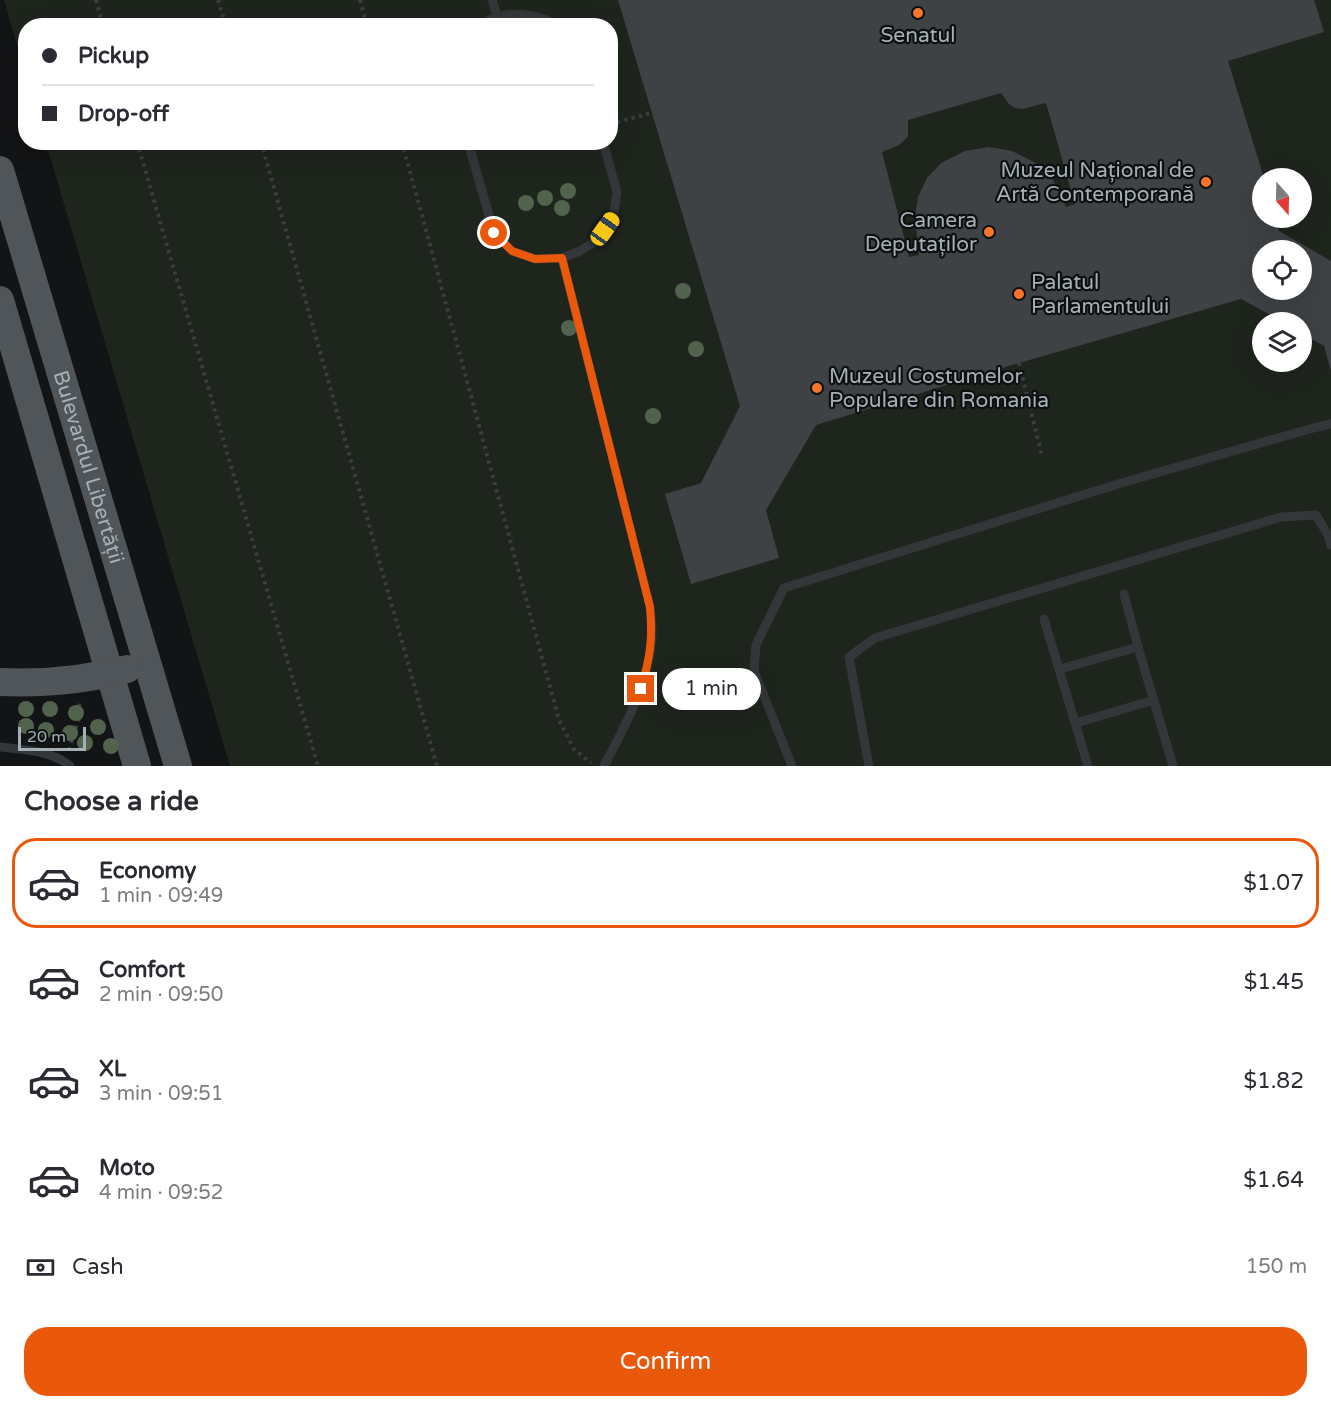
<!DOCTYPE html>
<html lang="en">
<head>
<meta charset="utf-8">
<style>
  body { margin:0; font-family:"Varela Round",sans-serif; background:#f2f2f3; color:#2b2b33; height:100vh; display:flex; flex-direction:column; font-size:22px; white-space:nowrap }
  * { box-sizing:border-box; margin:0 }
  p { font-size:20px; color:#7c7c81 }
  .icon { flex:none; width:33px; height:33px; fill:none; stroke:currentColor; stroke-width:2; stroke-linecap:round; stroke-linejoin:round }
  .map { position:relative; height:766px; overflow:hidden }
  .drawer { display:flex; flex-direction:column; background:#fff; flex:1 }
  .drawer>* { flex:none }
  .top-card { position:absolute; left:18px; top:18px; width:600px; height:132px; border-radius:24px; box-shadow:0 6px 24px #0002; display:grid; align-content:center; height:132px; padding:0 24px; background:#fff }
  .needle { width:39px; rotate:160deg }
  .fabs { position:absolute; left:1252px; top:168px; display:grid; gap:12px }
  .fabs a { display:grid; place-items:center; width:60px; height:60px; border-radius:50%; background:#fff; box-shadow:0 6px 24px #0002; font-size:30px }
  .scale { position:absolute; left:18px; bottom:15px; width:68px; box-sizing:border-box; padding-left:6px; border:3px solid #a4afb6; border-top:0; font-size:16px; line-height:21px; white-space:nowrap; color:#a4afb6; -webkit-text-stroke:4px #0e0f10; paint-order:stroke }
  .end { position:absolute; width:27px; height:27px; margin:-14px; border:8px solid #ea580c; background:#fff; box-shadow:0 0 0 3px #fff }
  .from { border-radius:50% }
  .bubble { position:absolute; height:42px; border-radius:21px; background:#fff; box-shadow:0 6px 24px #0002; font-size:20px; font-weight:600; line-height:42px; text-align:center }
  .car { position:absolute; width:18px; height:36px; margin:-18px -9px; border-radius:8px; box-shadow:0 0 4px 2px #0007; background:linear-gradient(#f5c518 24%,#345 0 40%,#f5c518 0 76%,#345 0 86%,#f5c518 0) }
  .top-card b { display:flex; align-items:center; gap:21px; height:57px; font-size:22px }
  .top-card b+b { border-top:2px solid #e1e1e2 }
  .top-card i { width:15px; height:15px; background:#2b2b33 }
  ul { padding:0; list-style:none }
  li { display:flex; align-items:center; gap:18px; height:90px; margin:0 12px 9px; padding:0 12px; border:3px solid transparent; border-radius:24px }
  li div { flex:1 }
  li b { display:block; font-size:22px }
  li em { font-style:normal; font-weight:600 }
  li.on { border-color:#ea580c }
  li>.icon { width:54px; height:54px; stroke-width:1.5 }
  h2 { padding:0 24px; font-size:27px; line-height:72px }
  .pay { display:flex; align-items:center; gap:15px; height:66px; padding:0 24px; font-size:22px }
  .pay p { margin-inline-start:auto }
  .primary-button { display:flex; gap:12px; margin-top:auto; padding:12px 24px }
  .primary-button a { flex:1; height:69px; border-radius:24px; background:#ea580c; color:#fff; font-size:24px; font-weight:600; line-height:69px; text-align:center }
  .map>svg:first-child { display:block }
  .green { fill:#1e251d; fill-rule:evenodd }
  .building { fill:#3f4245; fill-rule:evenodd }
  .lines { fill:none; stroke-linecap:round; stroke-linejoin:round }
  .path { stroke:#3a3e41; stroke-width:4; stroke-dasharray:3 4.5; stroke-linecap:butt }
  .lane { stroke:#34373a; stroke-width:9 }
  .primary { stroke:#505559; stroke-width:28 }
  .tree { fill:#51624d }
  .route { stroke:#ea580c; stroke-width:8 }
  .poi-dot { fill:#f77629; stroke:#0e0f10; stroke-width:2 }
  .labels { text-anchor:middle; stroke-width:4.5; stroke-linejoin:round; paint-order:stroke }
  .poi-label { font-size:21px; fill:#a4afb6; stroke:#0e0f10; text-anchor:end }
  .street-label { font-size:21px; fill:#a4afb6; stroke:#0e0f10 }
</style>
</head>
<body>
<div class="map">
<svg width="1331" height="766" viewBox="0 0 1331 766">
  <rect width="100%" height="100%" fill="#131415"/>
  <path class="green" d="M4,0H1331V766H230L46,143L610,142V26H26L25,72ZM1263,178H1302V218H1263ZM1263,250H1302V290H1263ZM1263,322H1302V362H1263Z"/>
  <path class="building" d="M618,0H1314L1324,32L1228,61L1264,178L1263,218H1275L1279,231L1331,261V371L1324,346L1302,334V322H1283L1241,299L1019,363L816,425L766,510L779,558L691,584L665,494L701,483L740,406ZM1001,93L1009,104L1015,108L1022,109L1046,103L1075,204L1066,207L1059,189L1050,176L1034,162L1012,151L989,147L965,151L941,163L927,178L918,197L915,216L919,255L909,257L882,152L899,145L904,141L908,136V120ZM1263,250H1302V290H1263Z"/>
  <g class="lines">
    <g class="path">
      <path d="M96,0L103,26"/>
      <path d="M218,0L226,26"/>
      <path d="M360,0L367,26"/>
      <path d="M610,124L651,113"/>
      <path d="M137,142L318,766"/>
      <path d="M261,142L437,766"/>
      <path d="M402,142L559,720L574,749L591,763"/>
      <path d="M1019,363L1042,456"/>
      <path d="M69,750L80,715L79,702"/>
    </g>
    <g class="lane">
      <path d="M492,0L497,16"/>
      <path d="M479,26C484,23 490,19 496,17C511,12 544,14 556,26"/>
      <path d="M468,142L494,233L512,251L535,259L562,258L580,251L598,240L613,218L617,192L603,142"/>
      <path d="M562,258L650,607C651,616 652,626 652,635C649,683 626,724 604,766"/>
      <path d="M1124,594L1138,647L1173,766"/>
      <path d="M1044,619L1088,766"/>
      <path d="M1060,669L1138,647"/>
      <path d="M1076,723L1154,700"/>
      <path d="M0,747C23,750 52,750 70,766"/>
      <path d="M792,766L754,671L756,645L784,588L1118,484L1313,428L1331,424"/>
      <path d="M869,766L849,657L875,638L1281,517L1316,515L1328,535L1331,545"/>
    </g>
    <g class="primary">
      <path id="s1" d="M0,170L178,766"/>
      <path d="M0,300L137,766"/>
      <path d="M0,682C43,684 86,680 127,669"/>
    </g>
  </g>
  <g class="tree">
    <circle cx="568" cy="191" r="8"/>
    <circle cx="545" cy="198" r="8"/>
    <circle cx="526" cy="203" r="8"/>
    <circle cx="562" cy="208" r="8"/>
    <circle cx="683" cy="291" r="8"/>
    <circle cx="569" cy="328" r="8"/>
    <circle cx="696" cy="349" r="8"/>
    <circle cx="653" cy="416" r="8"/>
    <circle cx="26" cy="709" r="8"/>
    <circle cx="50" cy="709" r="8"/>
    <circle cx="76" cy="713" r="8"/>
    <circle cx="26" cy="726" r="8"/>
    <circle cx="98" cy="727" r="8"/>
    <circle cx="46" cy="730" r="8"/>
    <circle cx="70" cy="733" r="8"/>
    <circle cx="85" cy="743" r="8"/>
    <circle cx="111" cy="746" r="8"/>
  </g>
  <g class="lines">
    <path class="route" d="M494,233L512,251L535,259L562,258L650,607C653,639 650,658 641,689"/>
  </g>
  <g class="poi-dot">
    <circle cx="918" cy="13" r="6"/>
    <circle cx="1206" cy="182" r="6"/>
    <circle cx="989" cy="232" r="6"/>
    <circle cx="1019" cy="294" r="6"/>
    <circle cx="817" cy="388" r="6"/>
  </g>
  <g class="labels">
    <g class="poi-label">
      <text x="918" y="42" text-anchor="middle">Senatul</text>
      <text x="1194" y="177">Muzeul Național de<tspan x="1194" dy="24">Artă Contemporană</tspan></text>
      <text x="977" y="227">Camera<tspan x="977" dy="24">Deputaților</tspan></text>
      <text x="1031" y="289" text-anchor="start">Palatul<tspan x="1031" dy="24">Parlamentului</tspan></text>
      <text x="829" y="383" text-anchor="start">Muzeul Costumelor<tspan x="829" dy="24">Populare din Romania</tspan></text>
    </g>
    <g class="street-label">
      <text dy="7" stroke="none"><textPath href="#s1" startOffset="310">Bulevardul Libertății</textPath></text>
    </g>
  </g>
</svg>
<div class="fabs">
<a><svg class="needle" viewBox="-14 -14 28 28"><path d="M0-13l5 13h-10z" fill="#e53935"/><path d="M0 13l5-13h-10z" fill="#7c7c81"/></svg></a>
<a><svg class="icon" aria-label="locate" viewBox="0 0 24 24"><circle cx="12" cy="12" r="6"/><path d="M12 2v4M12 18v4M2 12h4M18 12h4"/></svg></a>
<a><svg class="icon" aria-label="layers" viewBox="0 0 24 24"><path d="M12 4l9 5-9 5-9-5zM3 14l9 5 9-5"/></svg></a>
</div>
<div class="scale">20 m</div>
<i class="end from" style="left:494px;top:233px"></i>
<i class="end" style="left:641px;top:689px"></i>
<div class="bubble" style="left:662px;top:668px;width:99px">1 min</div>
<i class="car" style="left:605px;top:229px;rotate:35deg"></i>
<div class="top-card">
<b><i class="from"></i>Pickup</b>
<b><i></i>Drop-off</b>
</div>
</div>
<section class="drawer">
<h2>Choose a ride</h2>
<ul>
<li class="on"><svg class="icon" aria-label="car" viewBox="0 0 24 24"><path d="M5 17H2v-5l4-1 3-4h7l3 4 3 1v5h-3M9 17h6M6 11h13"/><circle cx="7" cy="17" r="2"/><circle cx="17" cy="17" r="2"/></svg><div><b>Economy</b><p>1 min · 09:49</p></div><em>$1.07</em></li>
<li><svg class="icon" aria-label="car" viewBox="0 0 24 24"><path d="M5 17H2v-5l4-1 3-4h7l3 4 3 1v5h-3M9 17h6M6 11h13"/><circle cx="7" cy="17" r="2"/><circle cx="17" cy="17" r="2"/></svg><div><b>Comfort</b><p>2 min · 09:50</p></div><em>$1.45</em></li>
<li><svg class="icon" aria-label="car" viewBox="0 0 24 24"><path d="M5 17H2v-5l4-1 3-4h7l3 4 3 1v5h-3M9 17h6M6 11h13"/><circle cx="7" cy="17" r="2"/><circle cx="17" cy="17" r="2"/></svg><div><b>XL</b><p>3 min · 09:51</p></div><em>$1.82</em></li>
<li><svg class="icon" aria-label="car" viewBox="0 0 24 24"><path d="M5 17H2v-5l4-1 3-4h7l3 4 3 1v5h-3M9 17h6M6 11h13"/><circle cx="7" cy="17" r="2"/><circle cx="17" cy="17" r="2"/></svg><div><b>Moto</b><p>4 min · 09:52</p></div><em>$1.64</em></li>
</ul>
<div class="pay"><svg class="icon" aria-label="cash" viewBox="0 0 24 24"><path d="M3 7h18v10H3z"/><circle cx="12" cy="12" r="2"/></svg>Cash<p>150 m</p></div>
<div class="primary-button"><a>Confirm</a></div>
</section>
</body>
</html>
